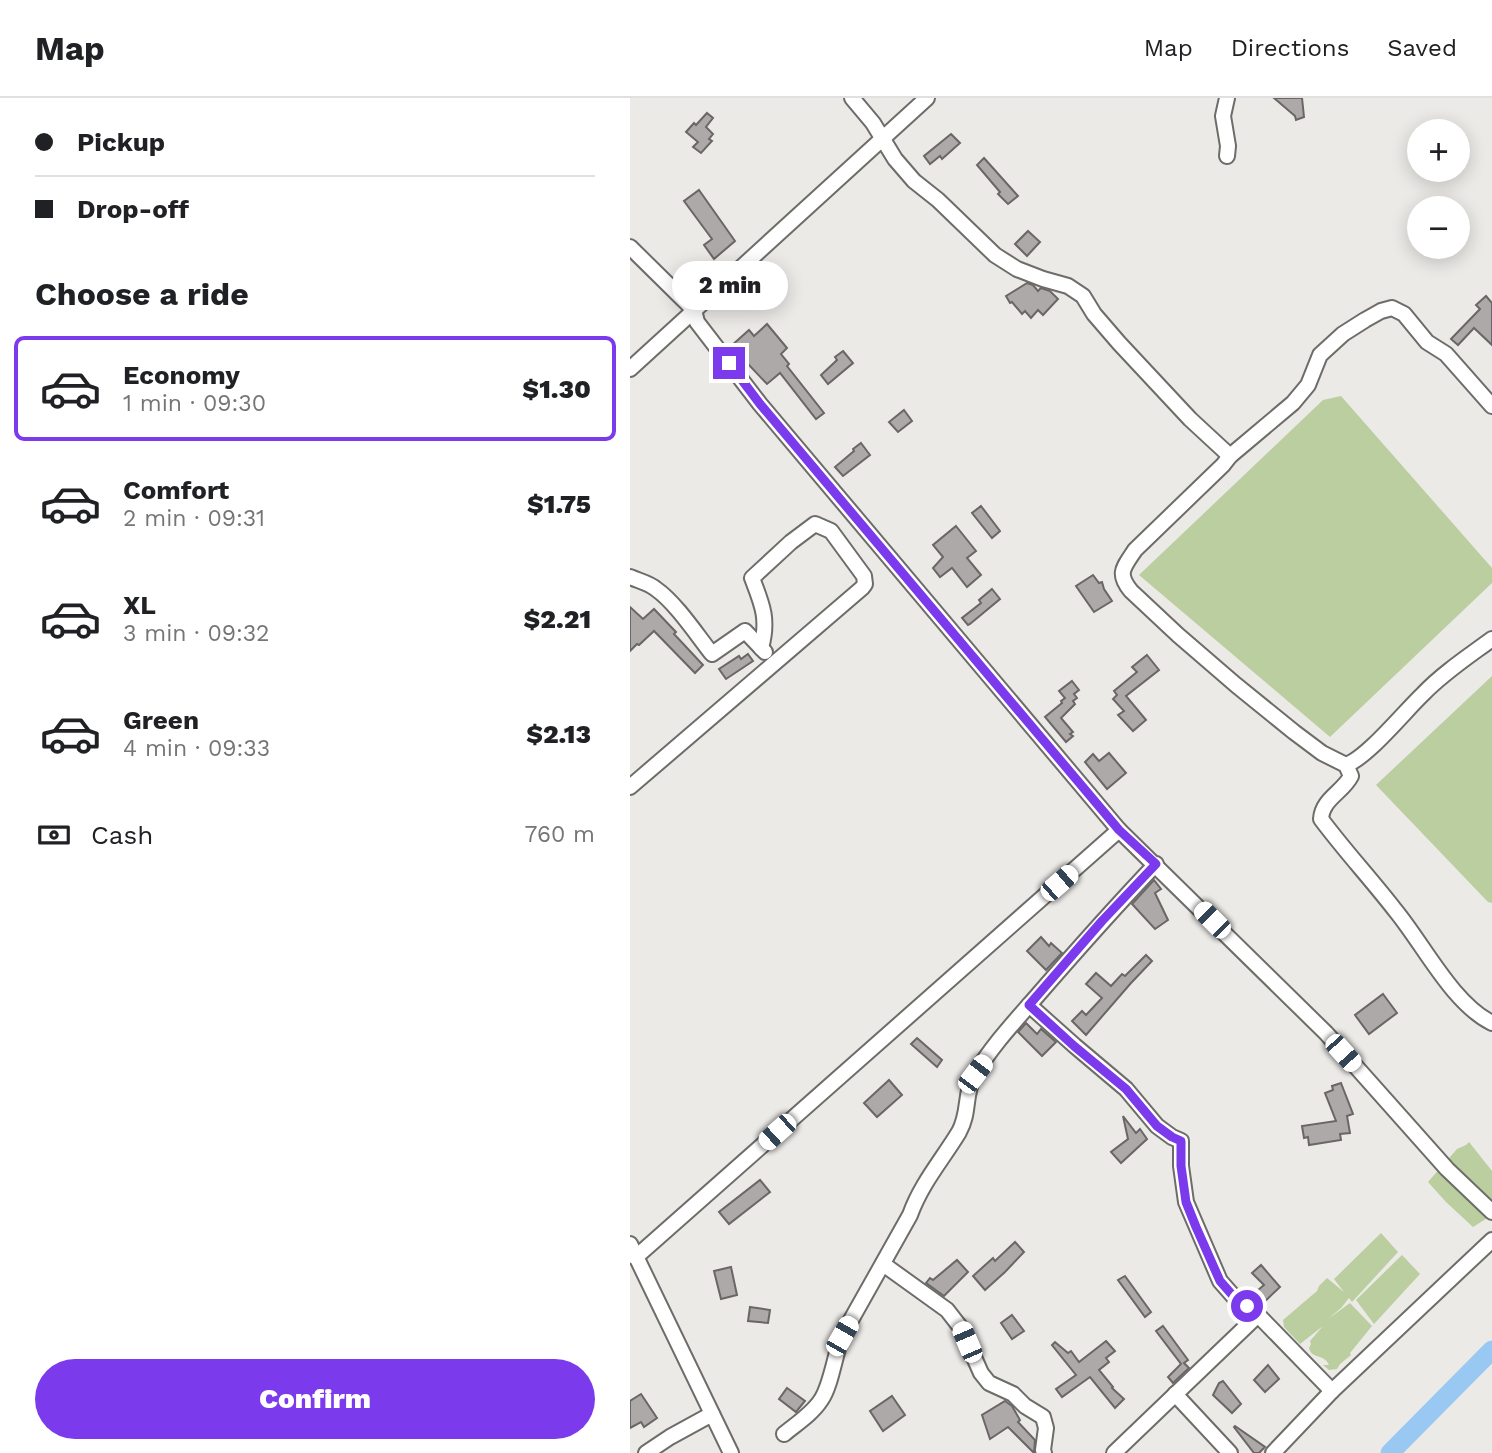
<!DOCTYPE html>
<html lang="en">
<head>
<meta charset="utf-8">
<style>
  body { margin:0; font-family:"Work Sans",sans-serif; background:#f6f6f6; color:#202124; height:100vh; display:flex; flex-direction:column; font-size:26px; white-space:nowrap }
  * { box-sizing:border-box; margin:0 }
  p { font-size:23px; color:#757577 }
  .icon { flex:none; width:38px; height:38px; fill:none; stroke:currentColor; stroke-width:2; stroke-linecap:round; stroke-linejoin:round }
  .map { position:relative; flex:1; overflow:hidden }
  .details { display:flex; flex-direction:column; background:#fff; width:630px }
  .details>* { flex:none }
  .guide { display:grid; align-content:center; height:154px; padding:0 35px; background:#fff }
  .controls { position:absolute; left:777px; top:21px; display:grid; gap:14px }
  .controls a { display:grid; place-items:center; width:63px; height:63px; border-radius:50%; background:#fff; box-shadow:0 4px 18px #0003; font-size:35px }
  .end { position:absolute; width:32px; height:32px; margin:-16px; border:9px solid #7c3aed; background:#fff; box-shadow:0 0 0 4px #fff }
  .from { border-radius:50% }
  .bubble { position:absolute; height:49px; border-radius:24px; background:#fff; box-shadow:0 4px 18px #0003; font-size:23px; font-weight:800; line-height:49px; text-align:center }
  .car { position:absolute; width:21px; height:42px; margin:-21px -10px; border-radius:9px; box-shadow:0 0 5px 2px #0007; background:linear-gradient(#fff 24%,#345 0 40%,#fff 0 76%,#345 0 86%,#fff 0) }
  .guide b { display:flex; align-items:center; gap:24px; height:66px; font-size:26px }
  .guide b+b { border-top:2px solid #e0e0e0 }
  .guide i { width:18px; height:18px; background:#202124 }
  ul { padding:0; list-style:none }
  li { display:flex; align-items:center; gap:21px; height:105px; margin:0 14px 10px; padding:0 21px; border:4px solid transparent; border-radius:10px }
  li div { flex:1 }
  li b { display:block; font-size:26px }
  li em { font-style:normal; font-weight:800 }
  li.selected { border-color:#7c3aed }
  li>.icon { width:63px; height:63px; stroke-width:1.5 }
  h2 { padding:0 35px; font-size:32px; line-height:84px }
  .pay { display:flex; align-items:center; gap:18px; height:77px; padding:0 35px; font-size:26px }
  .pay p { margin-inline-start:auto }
  .button { display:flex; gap:14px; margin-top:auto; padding:14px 35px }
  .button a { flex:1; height:80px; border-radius:42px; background:#7c3aed; color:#fff; font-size:28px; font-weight:800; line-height:80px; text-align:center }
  header { display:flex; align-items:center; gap:42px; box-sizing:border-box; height:98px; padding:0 35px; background:#fff; border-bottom:2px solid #e0e0e0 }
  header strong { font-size:33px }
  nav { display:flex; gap:38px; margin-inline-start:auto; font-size:24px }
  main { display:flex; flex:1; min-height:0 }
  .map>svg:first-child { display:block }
  .green { fill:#bace9f }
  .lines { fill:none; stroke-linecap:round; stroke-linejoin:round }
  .river { stroke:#99c9f2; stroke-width:19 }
  .building { fill:#aea9a9; stroke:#6a6666; stroke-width:2 }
  .minor-casing { stroke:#6e6c69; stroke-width:18 }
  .minor { stroke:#fff; stroke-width:14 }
  .route { stroke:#7c3aed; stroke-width:9 }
</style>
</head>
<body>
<header>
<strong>Map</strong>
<nav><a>Map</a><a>Directions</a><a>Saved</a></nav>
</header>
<main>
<section class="details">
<div class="guide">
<b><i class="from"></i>Pickup</b>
<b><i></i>Drop-off</b>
</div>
<h2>Choose a ride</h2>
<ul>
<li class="selected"><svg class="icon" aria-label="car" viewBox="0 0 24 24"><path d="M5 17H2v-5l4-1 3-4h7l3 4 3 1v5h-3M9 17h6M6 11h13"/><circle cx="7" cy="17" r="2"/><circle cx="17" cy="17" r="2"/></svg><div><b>Economy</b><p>1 min · 09:30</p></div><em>$1.30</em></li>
<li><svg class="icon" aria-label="car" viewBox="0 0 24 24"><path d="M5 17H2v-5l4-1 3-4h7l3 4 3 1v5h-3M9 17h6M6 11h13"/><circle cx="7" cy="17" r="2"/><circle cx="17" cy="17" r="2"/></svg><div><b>Comfort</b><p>2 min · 09:31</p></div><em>$1.75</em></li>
<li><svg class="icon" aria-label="car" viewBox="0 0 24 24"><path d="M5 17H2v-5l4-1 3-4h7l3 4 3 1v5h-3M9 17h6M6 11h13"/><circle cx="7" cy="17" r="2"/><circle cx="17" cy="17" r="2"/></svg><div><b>XL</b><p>3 min · 09:32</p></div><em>$2.21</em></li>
<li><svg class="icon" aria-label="car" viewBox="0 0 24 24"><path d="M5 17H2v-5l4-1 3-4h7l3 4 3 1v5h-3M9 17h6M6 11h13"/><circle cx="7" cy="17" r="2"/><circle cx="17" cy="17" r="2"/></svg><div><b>Green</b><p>4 min · 09:33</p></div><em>$2.13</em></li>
</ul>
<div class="pay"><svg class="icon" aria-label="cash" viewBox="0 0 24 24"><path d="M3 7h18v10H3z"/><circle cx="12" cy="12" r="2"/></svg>Cash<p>760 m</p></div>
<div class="button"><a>Confirm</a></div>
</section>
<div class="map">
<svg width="862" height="1355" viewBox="0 0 862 1355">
  <rect width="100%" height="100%" fill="#eceae7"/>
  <g class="green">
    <path d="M711,298L862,470V485L700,639L509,477L693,302Z"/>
    <path d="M862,578V805L858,804L746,687Z"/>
    <path d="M839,1044L862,1073V1117L843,1129L816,1104L798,1084L827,1051L836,1047Z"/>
    <path d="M751,1135L768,1154L722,1204L719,1200L711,1210L698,1221L720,1205L742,1228L720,1255L721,1257L710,1266L707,1271L699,1272L693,1267H699C694,1255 682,1262 679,1250L681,1246L680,1243L693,1228L670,1246L654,1229L653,1222L687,1193L689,1188L697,1180L714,1194L704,1181Z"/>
    <path d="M772,1157L790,1176L744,1226L726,1202Z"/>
  </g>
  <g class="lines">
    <path class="river" d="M760,1355L862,1252"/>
  </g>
  <g class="building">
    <path d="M644,0H672L674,19L666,22L665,18Z"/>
    <path d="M77,15L83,20L76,29L83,36L79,41L82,43L71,55L63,49L68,44L56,34L64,25L66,27Z"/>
    <path d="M321,36L330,45L312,61L310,58L300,66L294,58Z"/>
    <path d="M354,60L388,98L378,106L368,96L370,94L347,67Z"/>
    <path d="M69,92L105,143L84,161L74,147L82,141L54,103Z"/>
    <path d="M398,133L410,144L397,158L385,146Z"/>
    <path d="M397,185L403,187L408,193L411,190L420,193L428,201L413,217L408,212L401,220L395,213L392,216L382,204L380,205L376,198Z"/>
    <path d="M856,198L862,205V247L844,230L828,247L821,241L850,211L846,207Z"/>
    <path d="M137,226L157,250L151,256L159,266L157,268L194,315L186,321L150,275L137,286L101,248L119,232L124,238Z"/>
    <path d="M213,253L223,265L198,286L191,277L207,262L205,259Z"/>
    <path d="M274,312L282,323L268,334L259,324Z"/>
    <path d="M231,345L240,357L213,378L205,369L224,353L223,351Z"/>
    <path d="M351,408L370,433L362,440L342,415Z"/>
    <path d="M326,428L346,453L337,460L351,477L337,489L322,470L310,479L303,470L313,459L303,447Z"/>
    <path d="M463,477L469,485L472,484L474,491L482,503L464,514L446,488Z"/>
    <path d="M362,491L370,501L340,526L338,527L332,520L351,505L349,502Z"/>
    <path d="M0,509L13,521L24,511L46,534L44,536L73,567L65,575L24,533L9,547L7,546L0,553Z"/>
    <path d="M118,556L123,563L96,581L89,571L109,558L111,561Z"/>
    <path d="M517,557L529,572L496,598L516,622L503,633L488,617L494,613L483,601L487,597L484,593L507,574L502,569Z"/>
    <path d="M442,583L449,592L444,596L447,600L443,603L445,606L431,620L443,634L440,636L443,638L436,644L415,619L432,605L431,603L435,600L429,593Z"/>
    <path d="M479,655L496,675L477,691L455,664L463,656L469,663Z"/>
    <path d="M524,782L531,791L525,795L538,822L525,831L502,806Z"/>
    <path d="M411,839L419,848L421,845L432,855L416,872L397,853Z"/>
    <path d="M516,857L522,863L501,885L456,937L442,923L452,913L456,917L472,900L456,886L466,875L481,888L492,876L495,878Z"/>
    <path d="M753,896L767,915L739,936L725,917Z"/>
    <path d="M396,925L407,936L411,931L426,944L412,958L388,934Z"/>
    <path d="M287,940L312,962L307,969L281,946Z"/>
    <path d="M259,982L272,997L247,1019L234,1005Z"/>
    <path d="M711,985L723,1016L717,1018L720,1035L710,1036L711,1042L679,1047L678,1039L674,1040L672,1028L706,1023L695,995L703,992L702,988Z"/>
    <path d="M493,1018L506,1035L510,1031L517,1041L491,1065L481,1054L498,1041Z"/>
    <path d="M130,1082L140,1094L99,1126L89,1114Z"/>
    <path d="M385,1144L394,1154L375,1174L355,1192L343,1178L363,1160L365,1163Z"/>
    <path d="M327,1162L338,1174L314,1198L296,1185L300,1180L303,1182Z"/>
    <path d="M631,1167L650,1189L631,1207L620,1199L634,1187L622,1175Z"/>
    <path d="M101,1169L107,1197L91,1201L84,1173Z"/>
    <path d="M495,1178L521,1214L515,1219L488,1182Z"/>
    <path d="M120,1209L140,1212L138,1225L118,1223Z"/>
    <path d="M382,1217L394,1233L382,1241L371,1225Z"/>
    <path d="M533,1228L558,1262L554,1265L559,1270L543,1285L538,1279L551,1266L526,1233Z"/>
    <path d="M476,1243L485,1253L476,1260L479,1264L469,1272L483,1289L482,1290L494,1301L485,1310L460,1279L432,1299L426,1291L446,1277L422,1247L425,1244L438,1255L441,1253L449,1264Z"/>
    <path d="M638,1267L649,1281L635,1294L624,1282Z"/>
    <path d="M593,1283L611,1306L602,1315L583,1297L589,1285Z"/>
    <path d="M157,1290L175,1303L166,1314L149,1301Z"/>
    <path d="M11,1296L27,1320L14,1329L11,1324L0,1330V1303Z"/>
    <path d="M262,1298L275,1317L253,1333L240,1313Z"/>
    <path d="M375,1303L382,1308L390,1322L388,1324L405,1342L404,1355L378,1329L360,1341L352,1317Z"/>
    <path d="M605,1328L635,1349L629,1355H624L604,1329Z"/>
  </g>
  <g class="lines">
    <g class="minor-casing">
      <g id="minor">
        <path d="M222,0L243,25L265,61L284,83L308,102L365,157L387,171L413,181L438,188L453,198L464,216L489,245L560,321L600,358"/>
        <path d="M597,0L593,18L598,48L597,58"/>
        <path d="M0,149L64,212L67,224L130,306L489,732L696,935L817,1071L862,1114"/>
        <path d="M0,271L297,0"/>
        <path d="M862,308L816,256L797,244L774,216L762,210L751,213L735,222L713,236L690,257L678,287L663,305L600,358L593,367L505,452C494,469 486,475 501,493L548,537L606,587L664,634L692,655L716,667L721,678C713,694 692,701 691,721C714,752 741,781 765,812C794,847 822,905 862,925"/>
        <path d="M0,479C9,483 19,485 26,491C46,505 67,537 82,556L115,533L135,554"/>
        <path d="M716,667C737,660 775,613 793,596C813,575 839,558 862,541"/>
        <path d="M0,689L232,490L235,486L234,478L201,433L185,426L161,444L122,480C132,506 139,521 131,550"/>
        <path d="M399,907L445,948L496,991L527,1028L542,1039L551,1043V1068L556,1104L590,1183L605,1200L628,1217L702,1293"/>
        <path d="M0,1146L101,1355"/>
        <path d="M0,1157L6,1159L489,732"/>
        <path d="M253,1166L317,1212L331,1230L351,1275L359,1285L383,1296L395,1308L413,1319L416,1330L413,1352L414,1355"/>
        <path d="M545,1296L600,1355"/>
        <path d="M154,1336C166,1326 182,1316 191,1302C201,1288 205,1256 212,1238L280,1117C291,1086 312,1062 329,1034C340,1014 334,997 344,978C360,950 386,922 407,898C446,853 485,809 526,766"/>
        <path d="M16,1355L40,1339L82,1316"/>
        <path d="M484,1355L628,1217"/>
        <path d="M643,1355L702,1293L862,1142"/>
      </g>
    </g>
    <use href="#minor" class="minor"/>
  </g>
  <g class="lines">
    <path class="route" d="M99,265L130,306L489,732L526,766L472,823L399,907L444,948L496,991L527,1028L542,1039L551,1043V1068L556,1104L566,1129L590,1183L605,1200L617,1208"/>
  </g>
</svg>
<div class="controls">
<a>+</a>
<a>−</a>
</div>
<i class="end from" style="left:617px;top:1208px"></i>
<i class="end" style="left:99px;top:265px"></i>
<div class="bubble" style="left:42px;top:163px;width:116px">2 min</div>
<i class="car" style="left:429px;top:785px;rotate:49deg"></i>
<i class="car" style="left:582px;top:822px;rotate:315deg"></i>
<i class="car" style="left:713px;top:955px;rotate:138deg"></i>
<i class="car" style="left:345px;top:976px;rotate:37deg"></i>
<i class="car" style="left:147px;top:1034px;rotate:228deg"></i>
<i class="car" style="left:212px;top:1238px;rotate:30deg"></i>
<i class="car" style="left:337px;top:1244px;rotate:337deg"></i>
</div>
</main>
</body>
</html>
